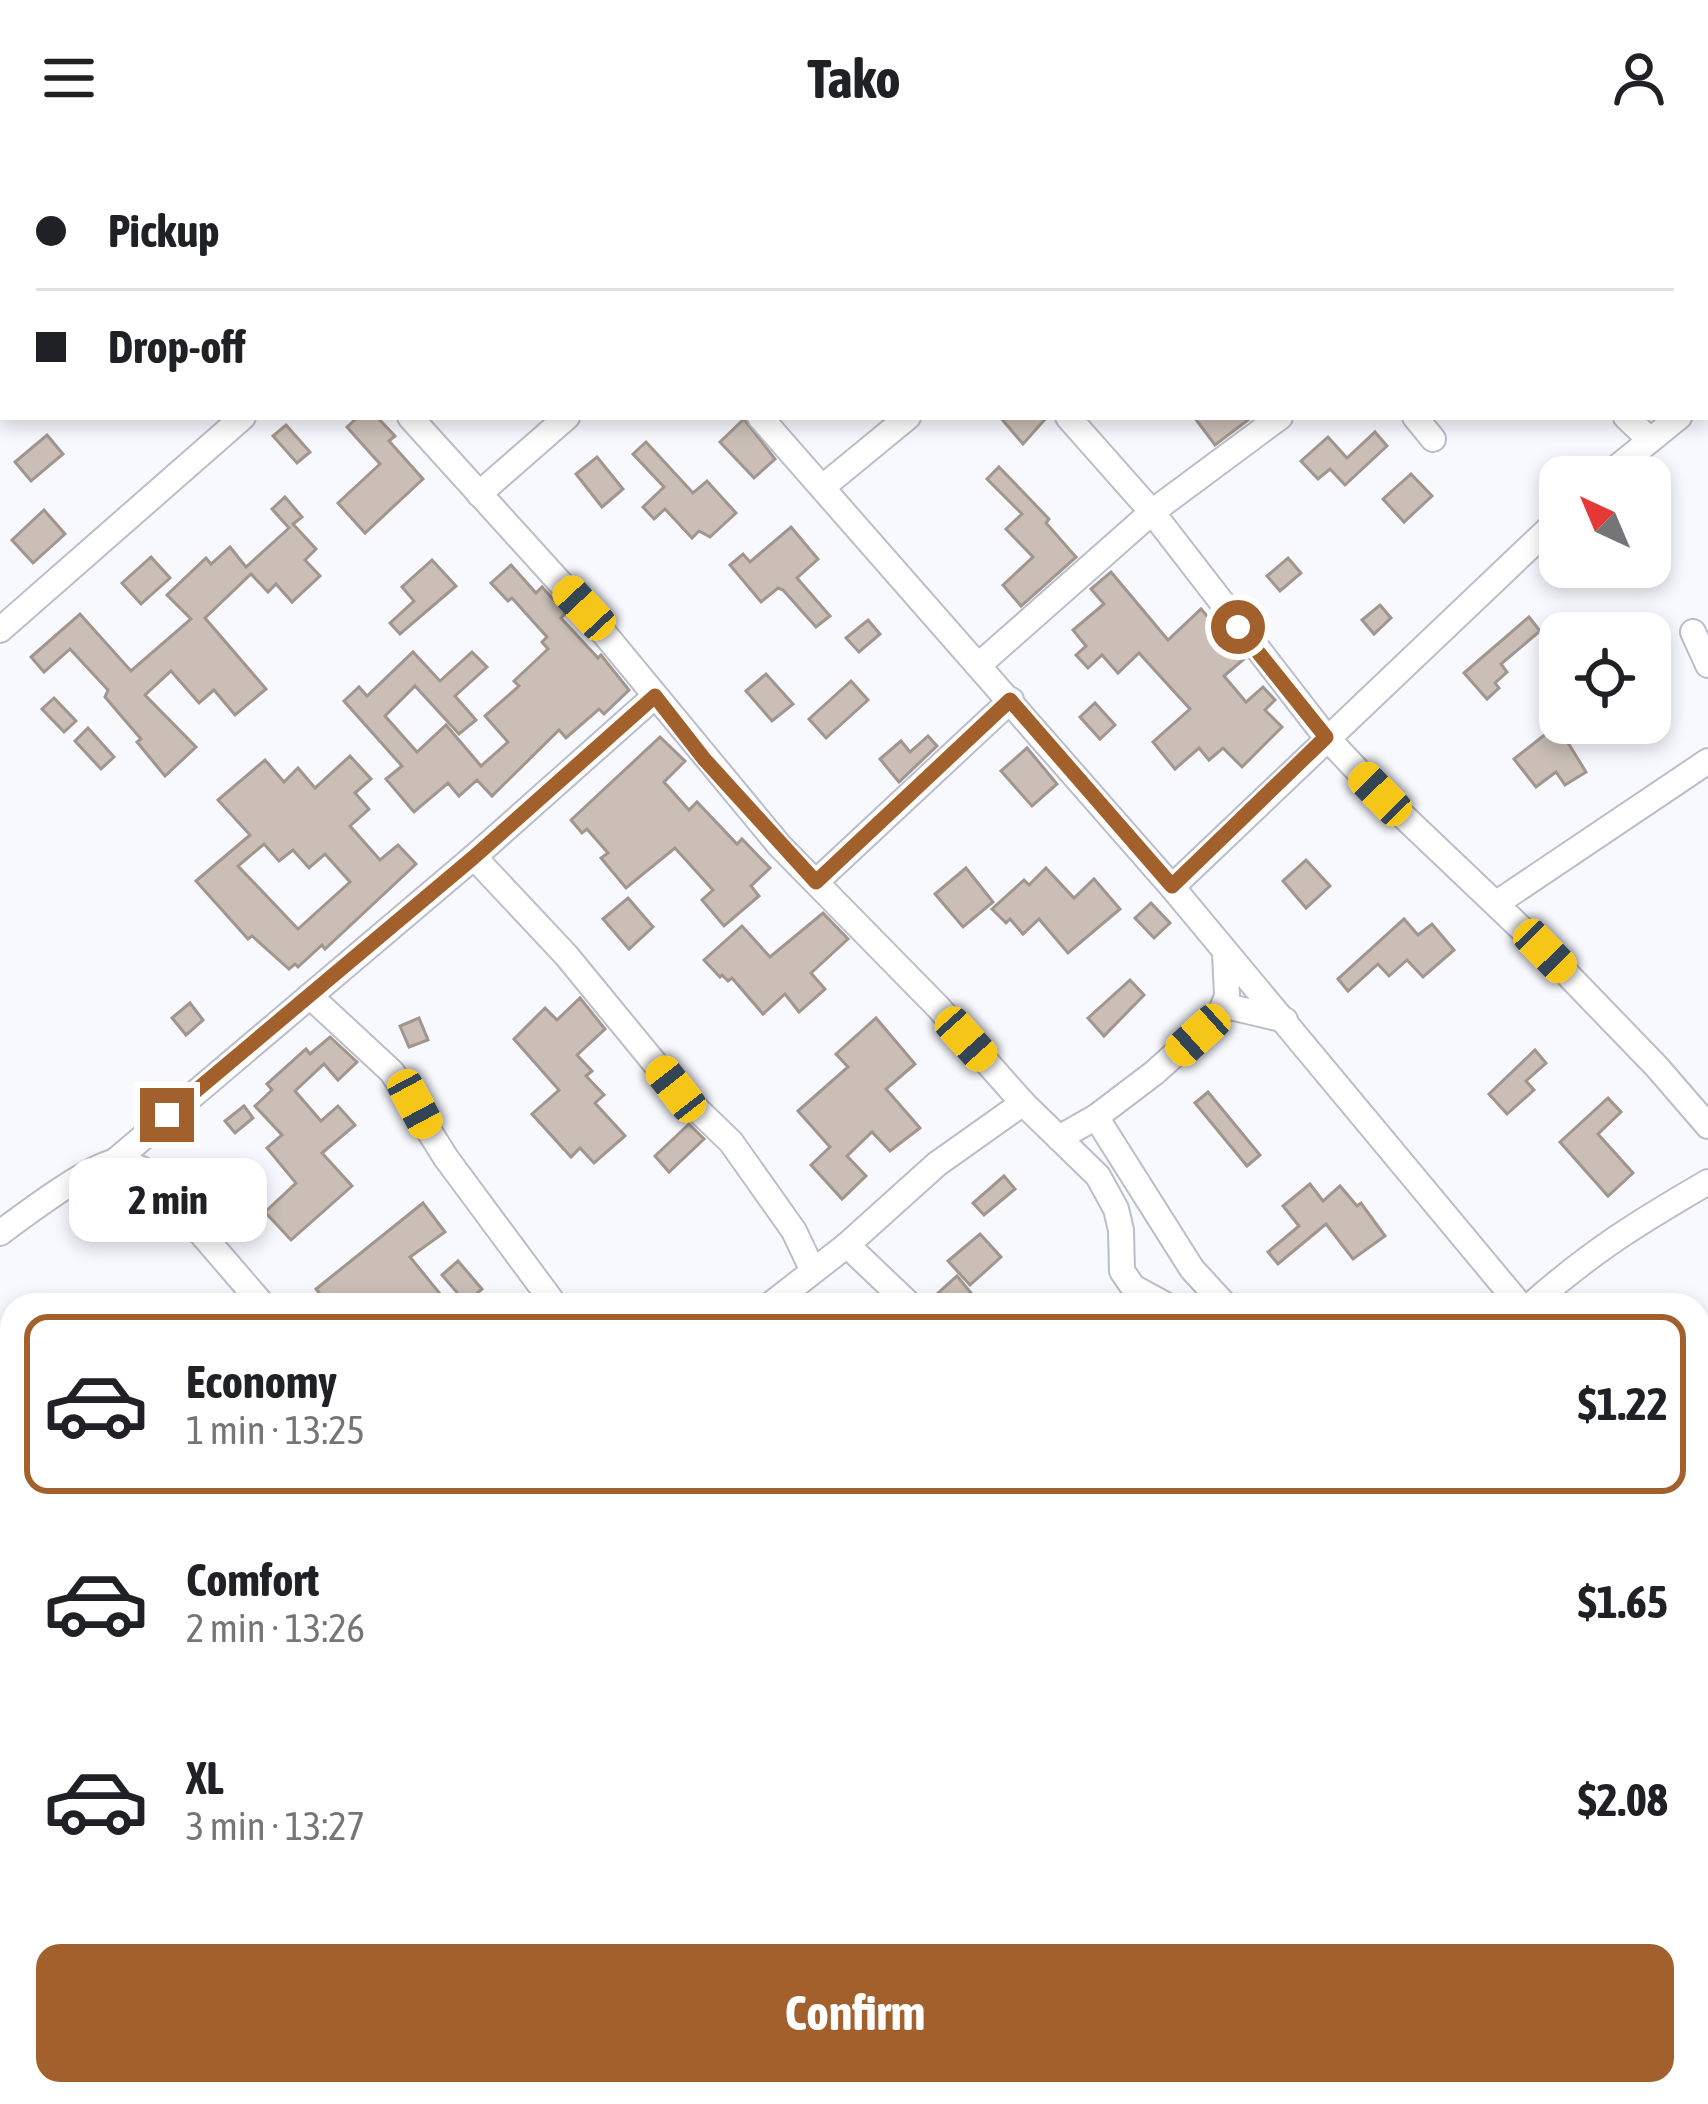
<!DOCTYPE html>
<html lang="en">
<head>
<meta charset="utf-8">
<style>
  body { margin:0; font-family:"Asap Condensed",sans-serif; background:#f2f2f2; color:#202124; height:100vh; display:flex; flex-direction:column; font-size:45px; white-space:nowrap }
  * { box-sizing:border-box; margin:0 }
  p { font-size:39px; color:#757577 }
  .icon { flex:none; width:66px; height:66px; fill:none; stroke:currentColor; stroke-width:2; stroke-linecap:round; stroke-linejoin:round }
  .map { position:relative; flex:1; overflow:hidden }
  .panel { position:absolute; left:0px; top:1137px; width:1710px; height:813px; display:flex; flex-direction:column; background:#fff; border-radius:36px 36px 0 0; box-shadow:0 6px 18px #0003 }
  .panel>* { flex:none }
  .top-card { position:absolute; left:0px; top:0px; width:1710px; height:264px; box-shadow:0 6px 18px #0003; display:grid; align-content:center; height:264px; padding:0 36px; background:#fff }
  .needle { width:78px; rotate:316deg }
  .tools { position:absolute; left:1539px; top:300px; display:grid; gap:24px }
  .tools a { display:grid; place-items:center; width:132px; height:132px; border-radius:24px; background:#fff; box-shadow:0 6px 18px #0003; font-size:60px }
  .end { position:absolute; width:54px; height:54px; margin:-27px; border:15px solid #a2612c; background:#fff; box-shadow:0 0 0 6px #fff }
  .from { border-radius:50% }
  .bubble { position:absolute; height:84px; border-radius:24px; background:#fff; box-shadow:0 6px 18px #0003; font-size:39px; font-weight:700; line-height:84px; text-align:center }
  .car { position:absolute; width:36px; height:72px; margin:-36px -18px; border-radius:15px; box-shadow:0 0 9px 3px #0007; background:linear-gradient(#f5c518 24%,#345 0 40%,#f5c518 0 76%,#345 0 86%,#f5c518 0) }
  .top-card b { display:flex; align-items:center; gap:42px; height:114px; font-size:45px }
  .top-card b+b { border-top:3px solid #e0e0e0 }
  .top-card i { width:30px; height:30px; background:#202124 }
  ul { padding:21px 0 0; list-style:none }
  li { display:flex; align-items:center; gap:36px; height:180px; margin:0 24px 18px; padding:0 12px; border:6px solid transparent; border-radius:24px }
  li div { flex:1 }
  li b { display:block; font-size:45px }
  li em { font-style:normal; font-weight:700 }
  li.selected { border-color:#a2612c }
  li>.icon { width:108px; height:108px; stroke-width:1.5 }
  .primary-button { display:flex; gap:24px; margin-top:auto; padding:24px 36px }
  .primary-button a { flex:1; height:138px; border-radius:24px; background:#a2612c; color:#fff; font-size:48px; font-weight:700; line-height:138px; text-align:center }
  header { display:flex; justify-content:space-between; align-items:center; height:156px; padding:0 36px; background:#fff; font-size:54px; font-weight:700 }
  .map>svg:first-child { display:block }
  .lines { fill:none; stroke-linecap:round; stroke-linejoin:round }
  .stream { stroke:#98a2f6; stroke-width:6 }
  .building { fill:#cabeb6; stroke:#a1968e; stroke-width:3; fill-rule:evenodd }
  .service-casing { stroke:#bbbdc9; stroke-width:16 }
  .minor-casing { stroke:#bbbdc9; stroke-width:28 }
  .service { stroke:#fff; stroke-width:12 }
  .minor { stroke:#fff; stroke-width:24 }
  .route { stroke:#a2612c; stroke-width:15 }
</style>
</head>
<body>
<header><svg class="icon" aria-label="menu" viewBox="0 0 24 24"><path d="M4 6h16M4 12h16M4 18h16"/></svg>Tako<svg class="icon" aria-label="person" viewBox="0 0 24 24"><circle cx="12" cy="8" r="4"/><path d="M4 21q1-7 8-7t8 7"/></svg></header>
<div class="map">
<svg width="1708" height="1948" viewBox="0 0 1708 1948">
  <rect width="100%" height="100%" fill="#f8f9fe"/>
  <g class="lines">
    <g class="stream">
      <path d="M813,1938L905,1948"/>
      <path d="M1611,1938L1648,1948"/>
      <path d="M462,1948L467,1945L684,1938"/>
      <path d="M1162,1948L1295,1938"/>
    </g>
  </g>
  <g class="building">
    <path d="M358,261H377L395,280L389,285L423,323L365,377L338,347L380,308L347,271Z"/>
    <path d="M1000,261H1047L1023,288Z"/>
    <path d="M1194,261H1252L1215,289Z"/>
    <path d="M744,263L775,303L754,322L720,286Z"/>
    <path d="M286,269L310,296L297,307L273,280Z"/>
    <path d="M1375,276L1387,290L1345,329L1330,313L1318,323L1301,305L1328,281L1347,302Z"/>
    <path d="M47,279L63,298L31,325L15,306Z"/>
    <path d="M646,286L693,337L707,325L736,357L710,381L699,375L692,382L665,353L654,363L643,351L664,331L633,298Z"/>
    <path d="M597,301L623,333L602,351L576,318Z"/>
    <path d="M999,311L1049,363L1046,367L1076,401L1021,450L1003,429L1033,401L1006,373L1022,358L987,323Z"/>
    <path d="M1411,318L1432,340L1404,366L1383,343Z"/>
    <path d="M285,341L302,361L293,368L316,393L305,404L320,420L292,446L276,428L268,436L251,418L205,462L266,533L235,559L214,534L199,547L171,515L145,539L196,591L165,620L137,586L141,583L105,541L108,534L70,493L44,516L31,501L80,458L131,515L191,463L167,439L206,402L211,408L230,391L246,411L289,372L272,353Z"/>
    <path d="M44,354L65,378L33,407L12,384Z"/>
    <path d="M791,371L818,403L797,422L830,460L816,471L783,434L778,432L761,446L730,409L743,398L750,406Z"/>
    <path d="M151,401L170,422L141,448L122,427Z"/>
    <path d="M1288,402L1301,417L1280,435L1267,420Z"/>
    <path d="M432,404L456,430L400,478L390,467L414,445L402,431Z"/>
    <path d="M511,409L536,437L542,431L566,457L561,462L598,502L601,499L629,534L604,558L599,553L566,582L559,574L492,640L477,624L459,640L448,627L414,656L386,623L402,610L344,545L359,531L367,540L413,496L440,525L472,496L487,511L455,540L476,564L459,578L415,530L385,560L417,596L446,569L481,610L508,586L485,560L519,530L514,525L548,493L542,486L547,481L512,442L508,445L491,427Z"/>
    <path d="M1111,416L1168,484L1201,453L1244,503L1224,520L1246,546L1263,531L1275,544L1265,554L1282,571L1242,611L1223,592L1209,604L1199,592L1175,613L1153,586L1190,553L1139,497L1118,517L1102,499L1088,512L1076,499L1086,490L1073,474L1104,448L1091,433Z"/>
    <path d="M1380,449L1391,462L1374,478L1362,464Z"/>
    <path d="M1529,461L1540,475L1501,508L1507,516L1495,527L1499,532L1487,543L1464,517Z"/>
    <path d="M868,464L880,478L859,496L846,482Z"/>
    <path d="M766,518L793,548L772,565L746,535Z"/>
    <path d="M851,525L868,544L826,582L809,563Z"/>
    <path d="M54,542L76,565L64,576L42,553Z"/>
    <path d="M1095,547L1115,569L1100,583L1080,561Z"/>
    <path d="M1557,569L1586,616L1565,629L1556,616L1536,631L1514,603Z"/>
    <path d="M88,572L114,601L101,613L75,585Z"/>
    <path d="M928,580L937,590L899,626L880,603L901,585L910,596Z"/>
    <path d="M660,581L685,605L664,626L689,654L697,646L737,688L742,683L770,712L751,730L759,740L724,770L702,744L713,734L675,692L626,732L601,702L608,697L587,673L582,677L571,664Z"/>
    <path d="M1027,592L1057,628L1032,650L1001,615Z"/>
    <path d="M350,600L371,623L355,637L369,653L350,670L380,704L398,689L416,708L325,793L322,789L298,811L295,808L289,813L252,780L248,783L196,725L250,679L218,644L265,604L284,626L298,612L315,632ZM264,688L279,705L293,694L309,712L325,698L350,726L298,773L238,710Z"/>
    <path d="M1306,704L1330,730L1306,752L1283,725Z"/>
    <path d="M966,712L993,746L963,771L935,738Z"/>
    <path d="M1046,712L1074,742L1094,723L1120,753L1068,797L1039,763L1023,778L1010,763L1006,767L992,753L1024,724L1029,729Z"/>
    <path d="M628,742L653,771L629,793L603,763Z"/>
    <path d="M1151,747L1170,767L1154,782L1135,762Z"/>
    <path d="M823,757L848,783L811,817L825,833L799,856L785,838L763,858L732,822L728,825L722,819L720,821L704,804L742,770L770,801Z"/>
    <path d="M1404,763L1418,779L1432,768L1454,794L1423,821L1407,804L1389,820L1378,808L1348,835L1338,823Z"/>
    <path d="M1130,824L1144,839L1104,880L1088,862Z"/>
    <path d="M580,842L605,873L577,899L592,915L586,920L604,939L595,947L625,980L594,1007L580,992L571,1001L532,958L559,934L514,883L545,852L557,864Z"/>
    <path d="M190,847L203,864L186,879L172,862Z"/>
    <path d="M419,862L428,884L409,891L400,870Z"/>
    <path d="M876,862L915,908L886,933L920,972L890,995L872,976L847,1000L866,1020L842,1043L811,1009L830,991L798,955L848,911L836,898Z"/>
    <path d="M330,881L357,906L338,924L324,908L295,935L321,965L338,950L355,969L322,997L352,1030L291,1084L265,1056L296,1027L267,992L282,979L255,950L272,934L267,928L306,893L310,898Z"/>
    <path d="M1535,894L1546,907L1526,925L1534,934L1507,958L1489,938Z"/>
    <path d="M1208,936L1260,999L1247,1010L1195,947Z"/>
    <path d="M1608,942L1621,956L1598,978L1633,1017L1608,1040L1560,986Z"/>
    <path d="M244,950L253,962L235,977L225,965Z"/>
    <path d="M689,968L704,983L669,1016L655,1000Z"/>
    <path d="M1004,1020L1015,1033L984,1059L973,1047Z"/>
    <path d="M1310,1028L1323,1045L1340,1030L1357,1050L1361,1047L1385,1080L1353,1103L1326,1068L1278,1108L1268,1096L1299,1070L1283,1050Z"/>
    <path d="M423,1047L445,1076L410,1101L441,1139L429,1149H329L316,1133Z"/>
    <path d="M980,1078L1001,1101L970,1129L948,1105Z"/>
    <path d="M458,1105L482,1133L466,1147L442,1119Z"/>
    <path d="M957,1120L981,1149H926V1148Z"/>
  </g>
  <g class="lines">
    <g class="service-casing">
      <path id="service" d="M0,1721L12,1723"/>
    </g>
    <g class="minor-casing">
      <g id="minor">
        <path d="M189,0L191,3"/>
        <path d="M464,0L470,3"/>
        <path d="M1519,0L1521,3"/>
        <path d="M158,3L161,0"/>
        <path d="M214,3L219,0"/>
        <path d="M876,3L879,0"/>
        <path d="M1216,3L1219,0"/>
        <path d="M1599,3L1602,0"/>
        <path d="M0,137L3,135"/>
        <path d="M1707,239H1708"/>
        <path d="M410,261L584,453L779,689L938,851L1023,947L1098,1020L1116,1053L1121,1074L1122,1115L1133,1131L1166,1149"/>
        <path d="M760,261L1172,731L1520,1149"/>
        <path d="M1068,261L1152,356L1326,581L1380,638L1545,795L1657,911L1708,970"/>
        <path d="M1415,261L1433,283"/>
        <path d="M1626,261L1650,284"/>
        <path d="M1605,321L1679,261"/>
        <path d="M824,330L908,261"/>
        <path d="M479,338L567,261"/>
        <path d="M0,474L243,261"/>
        <path d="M1693,476L1708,509"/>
        <path d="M980,508L1152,356L1280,261"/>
        <path d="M474,701L566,799L676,933L731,986L794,1075L812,1113"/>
        <path d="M816,726L1011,544"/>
        <path d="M1172,731L1560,362"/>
        <path d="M1497,747L1708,605"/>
        <path d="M310,840L392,916L446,1002L555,1149"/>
        <path d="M1226,850L1285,864"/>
        <path d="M1096,961L1192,1113L1225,1149"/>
        <path d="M1059,982L1096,961L1154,917L1220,858L1227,840L1225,797"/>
        <path d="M114,1006L474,701L655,540"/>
        <path d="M0,1077C23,1060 89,1010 114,1006C126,1005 141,1012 150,1018L263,1149"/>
        <path d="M847,1089L910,1149"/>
        <path d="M770,1149L847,1089L937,1008L1023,947"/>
        <path d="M1531,1149C1592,1095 1639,1066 1708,1026"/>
        <path d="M1698,1689L1708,1702"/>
        <path d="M0,1751L12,1745"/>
      </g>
    </g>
    <use href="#service" class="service"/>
    <use href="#minor" class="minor"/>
  </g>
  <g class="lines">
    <path class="route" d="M167,959L474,701L655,540L705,604L816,726L1010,544L1172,730L1326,581L1238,471"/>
  </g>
</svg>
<div class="tools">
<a><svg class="needle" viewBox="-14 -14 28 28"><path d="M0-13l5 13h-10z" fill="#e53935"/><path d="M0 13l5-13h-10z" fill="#757577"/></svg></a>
<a><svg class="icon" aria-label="locate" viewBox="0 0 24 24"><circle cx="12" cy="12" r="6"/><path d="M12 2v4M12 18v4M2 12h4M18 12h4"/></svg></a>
</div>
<i class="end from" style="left:1238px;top:471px"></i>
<i class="end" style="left:167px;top:959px"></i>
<div class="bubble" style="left:69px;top:1002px;width:198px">2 min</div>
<i class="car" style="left:584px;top:452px;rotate:317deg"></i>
<i class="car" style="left:1380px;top:638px;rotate:316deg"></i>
<i class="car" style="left:1545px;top:795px;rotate:136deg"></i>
<i class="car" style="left:1198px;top:879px;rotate:228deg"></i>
<i class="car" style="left:966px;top:883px;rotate:138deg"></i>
<i class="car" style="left:676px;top:933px;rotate:322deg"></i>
<i class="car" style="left:415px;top:948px;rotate:152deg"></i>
<div class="top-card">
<b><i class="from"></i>Pickup</b>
<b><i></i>Drop-off</b>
</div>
<section class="panel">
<ul>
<li class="selected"><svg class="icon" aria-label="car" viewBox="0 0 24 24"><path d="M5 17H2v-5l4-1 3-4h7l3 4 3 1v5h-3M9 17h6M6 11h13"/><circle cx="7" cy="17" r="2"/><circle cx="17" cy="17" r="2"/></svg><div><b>Economy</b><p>1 min · 13:25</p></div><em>$1.22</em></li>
<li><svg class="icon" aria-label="car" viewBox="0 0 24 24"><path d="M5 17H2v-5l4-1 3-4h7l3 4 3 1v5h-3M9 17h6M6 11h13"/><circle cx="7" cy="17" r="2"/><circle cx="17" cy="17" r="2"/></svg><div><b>Comfort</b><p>2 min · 13:26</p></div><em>$1.65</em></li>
<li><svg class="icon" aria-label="car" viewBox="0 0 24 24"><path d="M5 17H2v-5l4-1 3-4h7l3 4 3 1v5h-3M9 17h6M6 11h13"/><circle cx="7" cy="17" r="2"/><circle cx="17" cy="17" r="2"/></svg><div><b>XL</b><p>3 min · 13:27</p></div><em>$2.08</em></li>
</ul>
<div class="primary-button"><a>Confirm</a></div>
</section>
</div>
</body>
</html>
